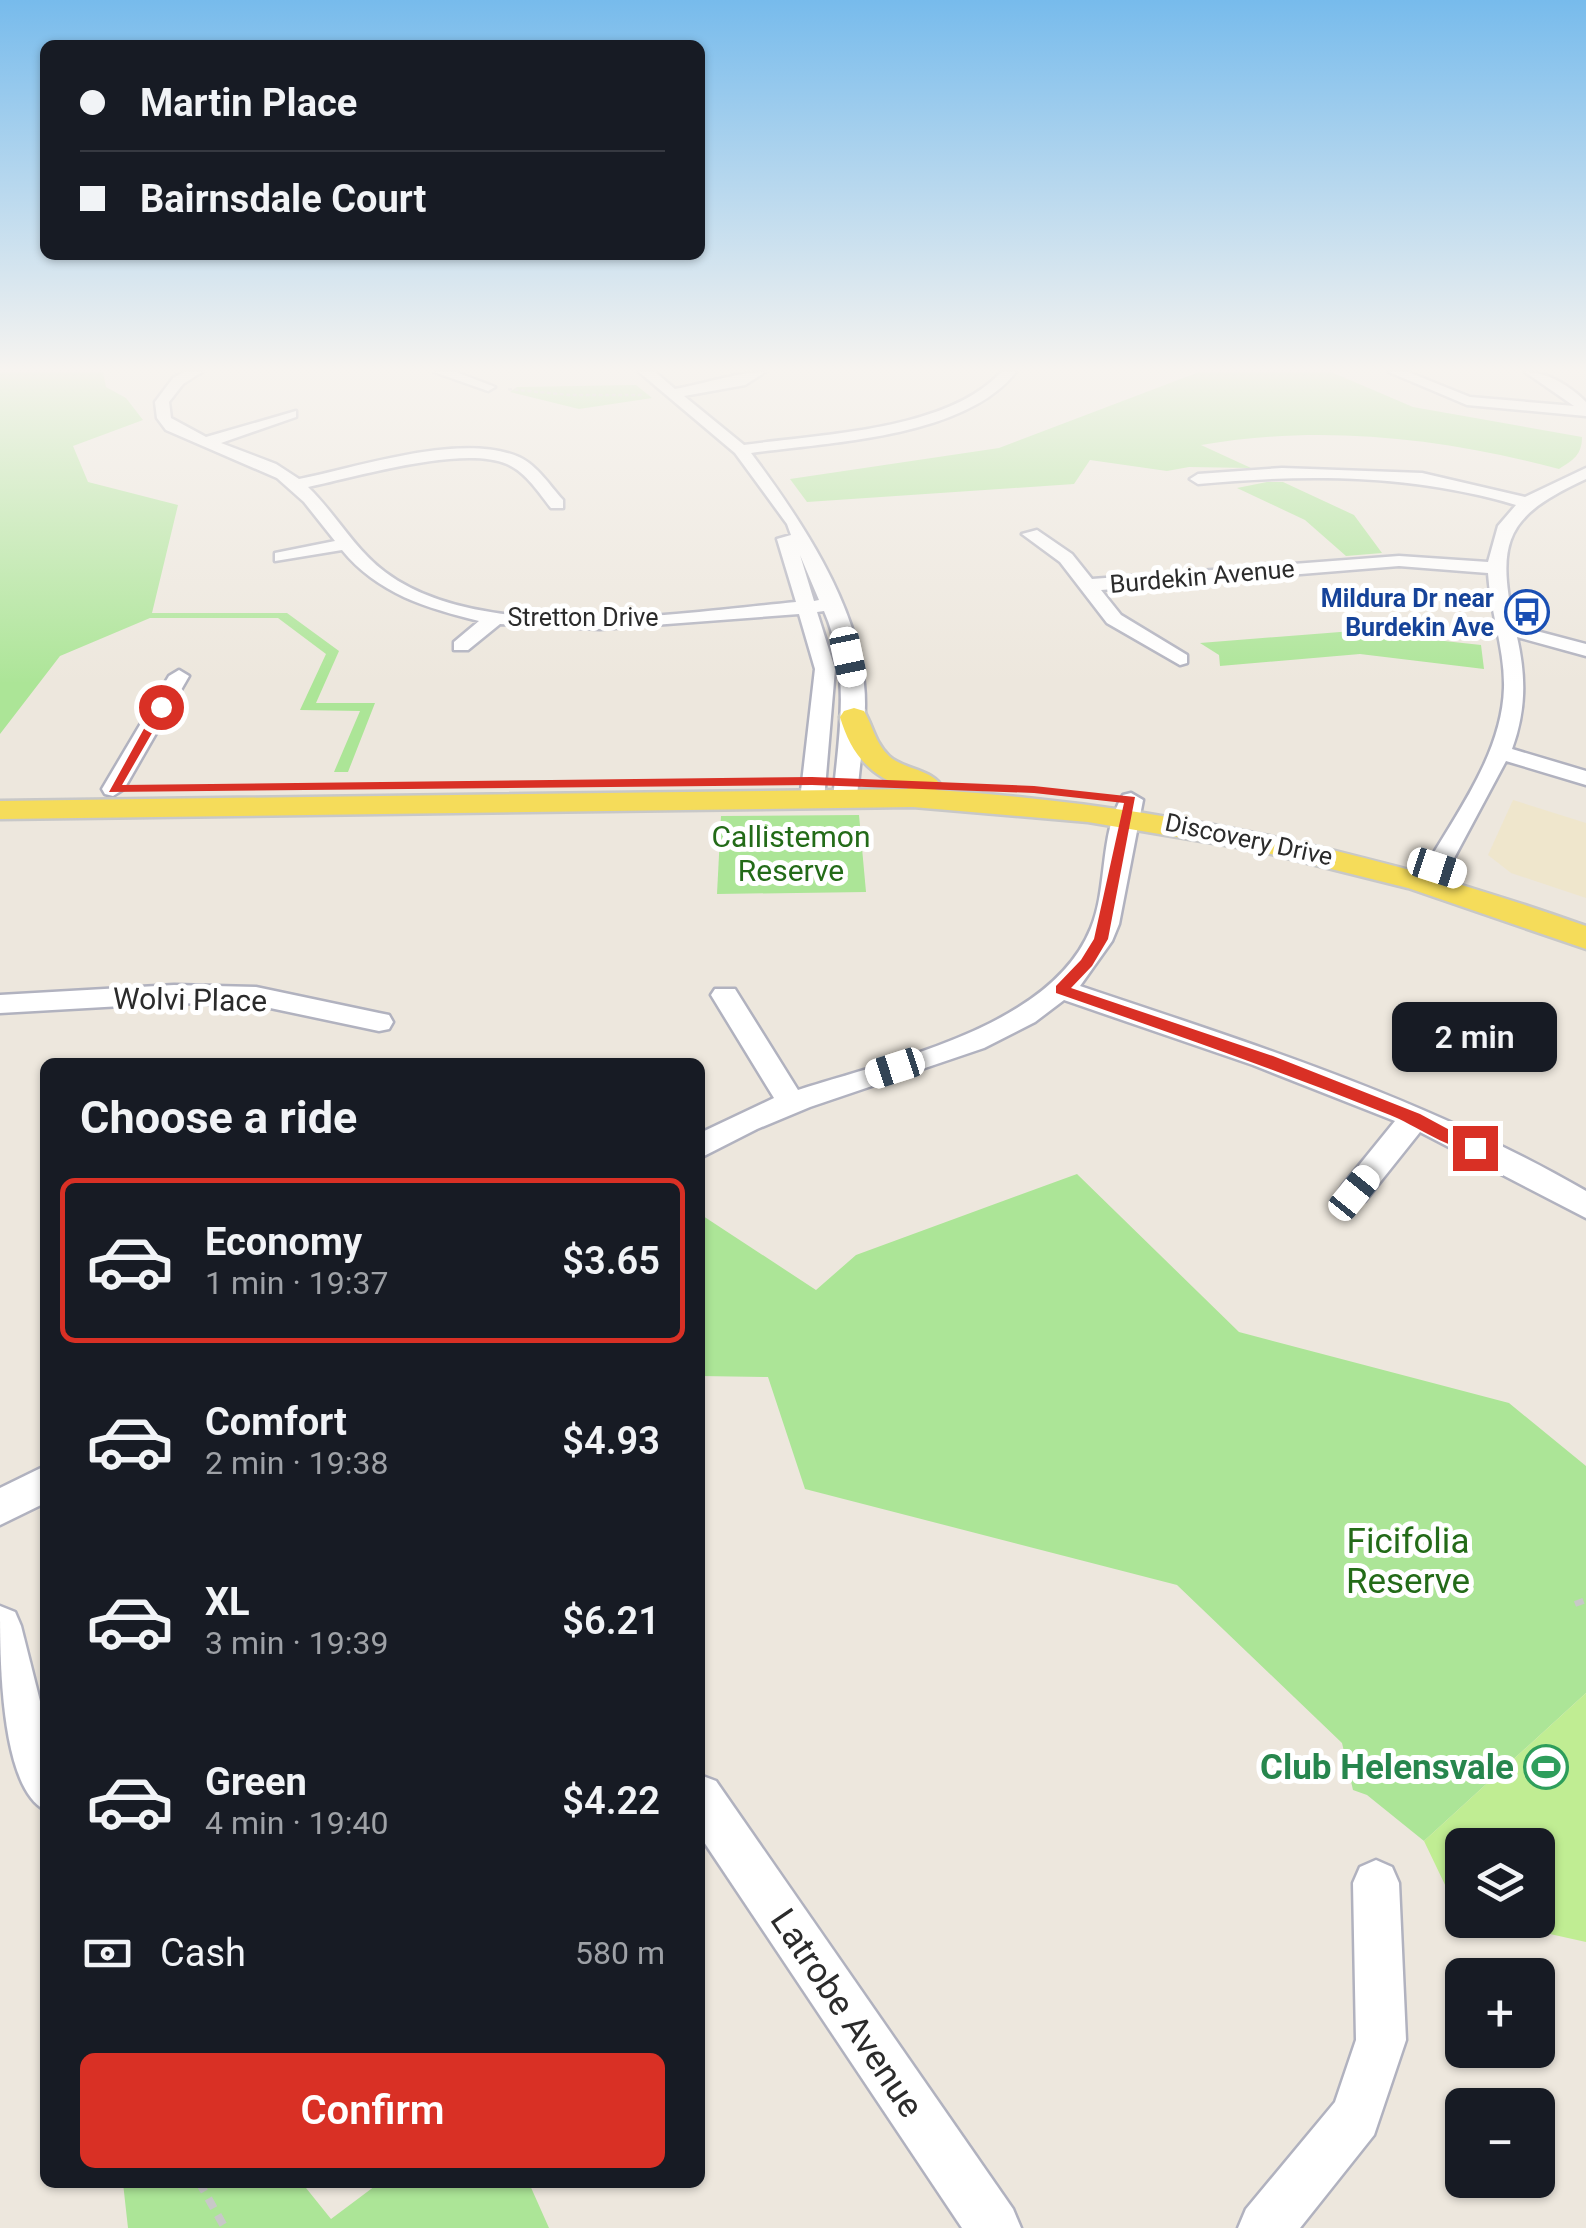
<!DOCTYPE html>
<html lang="en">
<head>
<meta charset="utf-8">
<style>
  body { margin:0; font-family:Roboto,sans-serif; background:#20242c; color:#f1f3f6; height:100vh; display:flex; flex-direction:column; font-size:38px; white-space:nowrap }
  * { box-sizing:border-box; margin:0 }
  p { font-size:32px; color:#9ea1a6 }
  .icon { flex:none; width:55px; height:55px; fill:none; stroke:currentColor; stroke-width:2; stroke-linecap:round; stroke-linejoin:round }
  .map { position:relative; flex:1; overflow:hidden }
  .details { position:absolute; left:40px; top:1058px; width:665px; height:1130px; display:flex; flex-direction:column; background:#171b24; border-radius:15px; box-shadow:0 2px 8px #0004 }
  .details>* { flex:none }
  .top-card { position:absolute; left:40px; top:40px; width:665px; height:220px; border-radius:15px; box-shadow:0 2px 8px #0004; display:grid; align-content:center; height:220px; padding:0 40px; background:#171b24 }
  .fabs { position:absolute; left:1445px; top:1828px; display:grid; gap:20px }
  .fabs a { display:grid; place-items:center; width:110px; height:110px; border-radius:15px; background:#171b24; box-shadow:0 2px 8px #0004; font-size:50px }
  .end { position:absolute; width:45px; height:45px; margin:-22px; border:12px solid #d93025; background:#fff; box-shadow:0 0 0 5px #fff }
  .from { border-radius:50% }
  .bubble { position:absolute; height:70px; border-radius:15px; background:#171b24; box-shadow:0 2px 8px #0004; font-size:32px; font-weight:600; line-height:70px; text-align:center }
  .car { position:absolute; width:30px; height:60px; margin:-30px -15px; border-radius:12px; box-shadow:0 0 8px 2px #0007; background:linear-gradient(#fff 24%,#345 0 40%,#fff 0 76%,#345 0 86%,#fff 0) }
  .top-card b { display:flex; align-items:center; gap:35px; height:95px; font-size:38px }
  .top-card b+b { border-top:2px solid #363941 }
  .top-card i { width:25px; height:25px; background:#f1f3f6 }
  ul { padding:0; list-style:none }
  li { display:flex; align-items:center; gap:30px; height:165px; margin:0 20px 15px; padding:0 20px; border:5px solid transparent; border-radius:15px }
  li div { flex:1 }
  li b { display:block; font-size:38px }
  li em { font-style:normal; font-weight:600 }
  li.current { border-color:#d93025 }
  li>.icon { width:90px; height:90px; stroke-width:1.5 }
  h2 { padding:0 40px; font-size:45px; line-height:120px }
  .pay { display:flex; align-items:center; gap:25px; height:110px; padding:0 40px; font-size:38px }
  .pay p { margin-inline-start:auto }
  .action { display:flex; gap:20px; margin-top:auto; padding:20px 40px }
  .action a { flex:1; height:115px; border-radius:15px; background:#d93025; color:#fff; font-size:40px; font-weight:600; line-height:115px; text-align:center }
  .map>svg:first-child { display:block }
  .education { fill:#efe6cc }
  .green { fill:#ace597 }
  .pitch { fill:#c0ed93 }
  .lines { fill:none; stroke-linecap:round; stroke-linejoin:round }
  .minor-casing { stroke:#b1b2bf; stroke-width:5 }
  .major-casing { stroke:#c8c8c8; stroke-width:5 }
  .path-far2 { stroke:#c8c8c8; stroke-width:2.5; stroke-dasharray:4 2.5; stroke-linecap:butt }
  .path-far1 { stroke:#c8c8c8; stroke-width:6; stroke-dasharray:9 6; stroke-linecap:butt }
  .path { stroke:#c8c8c8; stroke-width:8; stroke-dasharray:11 8; stroke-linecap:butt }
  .minor { fill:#fff; fill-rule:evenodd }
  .major { fill:#f5dc5a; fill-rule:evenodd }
  .route { fill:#d93025 }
  .labels { text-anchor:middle; stroke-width:10; stroke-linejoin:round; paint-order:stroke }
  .far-street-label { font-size:25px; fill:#2b2b2b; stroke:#fff }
  .far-transit-label { font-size:25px; font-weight:bold; fill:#164399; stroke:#fff; text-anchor:end }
  .park-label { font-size:30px; fill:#236b18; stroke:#fff }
  .street-label { font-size:30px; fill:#2b2b2b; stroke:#fff }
  .near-park-label { font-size:35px; fill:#236b18; stroke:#fff }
  .near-leisure-label { font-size:35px; font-weight:bold; fill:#27864d; stroke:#fff; text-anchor:end }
  .near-street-label { font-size:35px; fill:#2b2b2b; stroke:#fff }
</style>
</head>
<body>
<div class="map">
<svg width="1586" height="2228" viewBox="0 0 1586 2228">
  <rect width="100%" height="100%" fill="#ede7dd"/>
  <path class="education" d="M1513,800L1586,823V898L1511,873L1488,855Z"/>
  <g class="green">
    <path d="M0,372H103L106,387L126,398L143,420L73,446L88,482L178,505L152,613H287L339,651L316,703H375L348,772H334L360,711L300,710L326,654L278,618H150L60,656L0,734Z"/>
    <path d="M1199,372H1331L1413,407L1582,437C1582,455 1573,460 1559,469C1443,438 1320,424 1201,445L1251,468L1189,467L1167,471L1090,460L1074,484L807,502L790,479L999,448Z"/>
    <path d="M636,385L652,398L579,409L510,392L517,387Z"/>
    <path d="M1267,482H1283L1354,515L1382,553L1346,556L1305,520L1237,488Z"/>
    <path d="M1353,631L1481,645L1484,669L1360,654L1220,666L1219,655L1200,643Z"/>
    <path d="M859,815L866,892L717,894L721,816Z"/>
    <path d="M1077,1174L1239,1332L1509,1403L1586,1466V1693L1424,1841L1367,1795L1353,1790L1342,1743L1177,1585L805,1489L768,1377L700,1376V1214L816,1290L856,1255Z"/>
    <path d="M123,2183H302L331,2219L379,2183H529L549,2228H128Z"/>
  </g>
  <path class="pitch" d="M1586,1693V1942L1486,1920H1538V1845H1462V1915L1459,1914L1424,1841Z"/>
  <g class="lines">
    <g class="minor-casing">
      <g id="minor">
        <path d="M184,372H202L183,384L169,402L171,418L206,437L296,411V417L221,443L276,464L299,479C359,467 461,432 519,457C538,466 550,486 563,500V508H551C539,493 526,472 507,464C462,445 357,477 308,487C336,514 354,549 385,572C482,645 680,613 796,602L777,539L791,535L787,524L735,453L639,372H655L675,389C704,384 738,372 765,372L745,385L684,396L744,445C820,434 948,431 1001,372H1016C964,438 830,442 751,453C799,517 857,603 864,684C868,721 859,762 857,799L845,806L833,799C839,734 851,673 824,611L817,612L835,669L824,800L812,807L800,800L815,669L799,614L600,629L500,624L468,650H454V642L479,621C427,608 378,594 342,550L275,561V553L335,541L304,502L277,478L166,430L157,418L155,402L173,378ZM800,555L819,600L814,601Z"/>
        <path d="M434,372H456L495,387L488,391Z"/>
        <path d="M1389,372H1408L1470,397L1574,406L1525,372C1548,372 1570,386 1586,402V416L1467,405Z"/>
        <path d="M1282,468L1422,473L1525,497L1586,468V479C1506,516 1496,540 1514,625L1586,644V656L1517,637C1526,677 1526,710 1512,749L1586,771V785L1506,761L1438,888H1420L1416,883C1449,823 1502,758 1504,688C1505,649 1490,611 1488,573L1399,566L1101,590L1121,615L1187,655V663L1180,665L1107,623L1060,562L1022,534L1037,530L1072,554L1092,579L1399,556L1488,562L1498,526L1516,505C1411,474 1307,474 1198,484L1190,479L1198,474Z"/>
        <path d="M179,670L189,676L124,789L113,796L105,794L102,789L169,676Z"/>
        <path d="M1131,793L1143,800L1119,924L1112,941L1080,986C1253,1044 1427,1099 1586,1191V1218L1420,1132L1365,1201L1354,1205L1343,1201L1338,1193L1343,1185L1395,1121L1253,1065L1064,1000L1035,1022L984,1048L810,1107L757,1129L700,1158V1133L774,1098L711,995L715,989H735L798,1090C890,1060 1051,1028 1091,928C1108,887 1099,834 1123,795Z"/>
        <path d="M174,985L256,987L379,1013L389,1015L393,1022L389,1029L379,1031L256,1005L174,1003L0,1013V995Z"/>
        <path d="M45,1466V1503L0,1525V1488Z"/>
        <path d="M0,1606L15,1612L21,1626L45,1721V1810C0,1787 0,1657 0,1606Z"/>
        <path d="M700,1775L716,1781L1013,2209L1021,2228H962L700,1836Z"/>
        <path d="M1376,1860L1392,1867L1399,1883L1406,2040L1374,2135L1300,2228H1238L1246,2209L1335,2102L1356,2040L1353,1883L1360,1867Z"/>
      </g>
    </g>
    <g class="major-casing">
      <path id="major" d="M854,708L864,711C873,726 875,743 889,756C903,769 929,769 940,784L936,790C1160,805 1374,850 1586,926V949L1408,888L1255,850L1088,822L913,807L0,819V801L909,789C870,777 851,754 840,717L844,711Z"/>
    </g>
    <path class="path-far2" d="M508,389L570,395H642"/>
    <path class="path-far1" d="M1575,1604L1586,1600"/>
    <path class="path" d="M199,2182L225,2228"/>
    <use href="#minor" class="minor"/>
    <use href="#major" class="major"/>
  </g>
  <linearGradient id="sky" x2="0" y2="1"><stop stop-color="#77bbec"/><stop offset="0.54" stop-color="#f7f4f0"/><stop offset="1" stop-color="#f7f4f0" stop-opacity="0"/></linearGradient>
  <rect width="1586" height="684" fill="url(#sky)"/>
  <path class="route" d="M161,703L167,707L122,785L812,777L1034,786L1135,797L1108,939L1092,966L1071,988L1273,1056L1420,1114L1483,1148L1481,1153C1461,1156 1411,1123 1390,1115C1280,1071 1168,1032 1056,993V986L1081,960L1094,939L1124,803L1034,793L812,785L109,792L156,707Z"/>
  <defs>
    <g id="bus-ring" transform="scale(2.25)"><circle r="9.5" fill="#fff" stroke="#1a4fb4" stroke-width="1.5"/><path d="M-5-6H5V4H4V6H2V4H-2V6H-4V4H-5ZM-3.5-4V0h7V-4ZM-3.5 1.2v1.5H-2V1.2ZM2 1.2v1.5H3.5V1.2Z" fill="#1a4fb4"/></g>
    <g id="stadium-ring" transform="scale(2.25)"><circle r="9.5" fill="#fff" stroke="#2e9e5b" stroke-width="1.5"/><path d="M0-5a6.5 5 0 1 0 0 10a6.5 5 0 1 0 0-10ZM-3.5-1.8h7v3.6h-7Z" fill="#2e9e5b"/></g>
  </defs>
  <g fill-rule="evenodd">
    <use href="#bus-ring" x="1527" y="612"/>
    <use href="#stadium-ring" x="1546" y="1767"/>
  </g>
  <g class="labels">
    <g class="far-street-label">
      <text transform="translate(1202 576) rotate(-5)" y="9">Burdekin Avenue</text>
      <text x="583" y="626">Stretton Drive</text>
      <text transform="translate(1249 839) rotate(12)" y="9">Discovery Drive</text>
    </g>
    <g class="far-transit-label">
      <text x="1494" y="607">Mildura Dr near<tspan x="1494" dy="29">Burdekin Ave</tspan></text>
    </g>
    <g class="park-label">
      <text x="791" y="847">Callistemon<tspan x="791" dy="34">Reserve</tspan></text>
    </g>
    <g class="street-label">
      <text transform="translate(190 1000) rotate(1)" y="10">Wolvi Place</text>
    </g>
    <g class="near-park-label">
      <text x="1408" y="1553">Ficifolia<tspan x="1408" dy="40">Reserve</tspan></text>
    </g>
    <g class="near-leisure-label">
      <text x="1514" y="1779">Club Helensvale</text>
    </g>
    <g class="near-street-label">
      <text transform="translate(847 2013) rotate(56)" y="12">Latrobe Avenue</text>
    </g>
  </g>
</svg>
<div class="fabs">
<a><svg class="icon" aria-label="layers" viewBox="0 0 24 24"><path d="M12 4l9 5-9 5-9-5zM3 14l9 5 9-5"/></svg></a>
<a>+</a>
<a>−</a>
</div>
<i class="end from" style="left:161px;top:707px"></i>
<i class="end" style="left:1475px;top:1148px"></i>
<div class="bubble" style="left:1392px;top:1002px;width:165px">2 min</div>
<i class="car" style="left:848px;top:657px;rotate:168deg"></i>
<i class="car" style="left:1437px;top:868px;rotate:108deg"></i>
<i class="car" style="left:895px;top:1068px;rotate:252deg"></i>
<i class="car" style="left:1354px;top:1193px;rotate:39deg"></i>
<div class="top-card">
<b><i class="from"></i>Martin Place</b>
<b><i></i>Bairnsdale Court</b>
</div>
<section class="details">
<h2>Choose a ride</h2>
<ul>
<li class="current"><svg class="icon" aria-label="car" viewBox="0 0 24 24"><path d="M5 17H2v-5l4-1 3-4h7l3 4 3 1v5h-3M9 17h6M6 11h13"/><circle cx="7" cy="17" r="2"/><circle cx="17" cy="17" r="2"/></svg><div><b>Economy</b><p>1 min · 19:37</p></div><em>$3.65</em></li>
<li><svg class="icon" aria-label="car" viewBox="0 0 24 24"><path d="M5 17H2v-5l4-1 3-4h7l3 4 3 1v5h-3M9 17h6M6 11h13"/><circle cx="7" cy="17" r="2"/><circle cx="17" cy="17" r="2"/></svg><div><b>Comfort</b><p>2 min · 19:38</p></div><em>$4.93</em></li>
<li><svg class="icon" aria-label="car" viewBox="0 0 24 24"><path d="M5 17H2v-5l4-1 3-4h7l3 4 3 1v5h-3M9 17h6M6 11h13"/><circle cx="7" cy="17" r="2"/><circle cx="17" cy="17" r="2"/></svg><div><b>XL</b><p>3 min · 19:39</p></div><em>$6.21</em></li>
<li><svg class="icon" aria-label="car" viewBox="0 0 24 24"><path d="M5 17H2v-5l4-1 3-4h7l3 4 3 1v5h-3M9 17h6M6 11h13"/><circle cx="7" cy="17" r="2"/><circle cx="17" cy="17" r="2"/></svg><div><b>Green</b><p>4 min · 19:40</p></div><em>$4.22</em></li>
</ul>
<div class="pay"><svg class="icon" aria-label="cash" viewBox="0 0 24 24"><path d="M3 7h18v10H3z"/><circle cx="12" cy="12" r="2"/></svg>Cash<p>580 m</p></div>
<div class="action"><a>Confirm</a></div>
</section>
</div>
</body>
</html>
